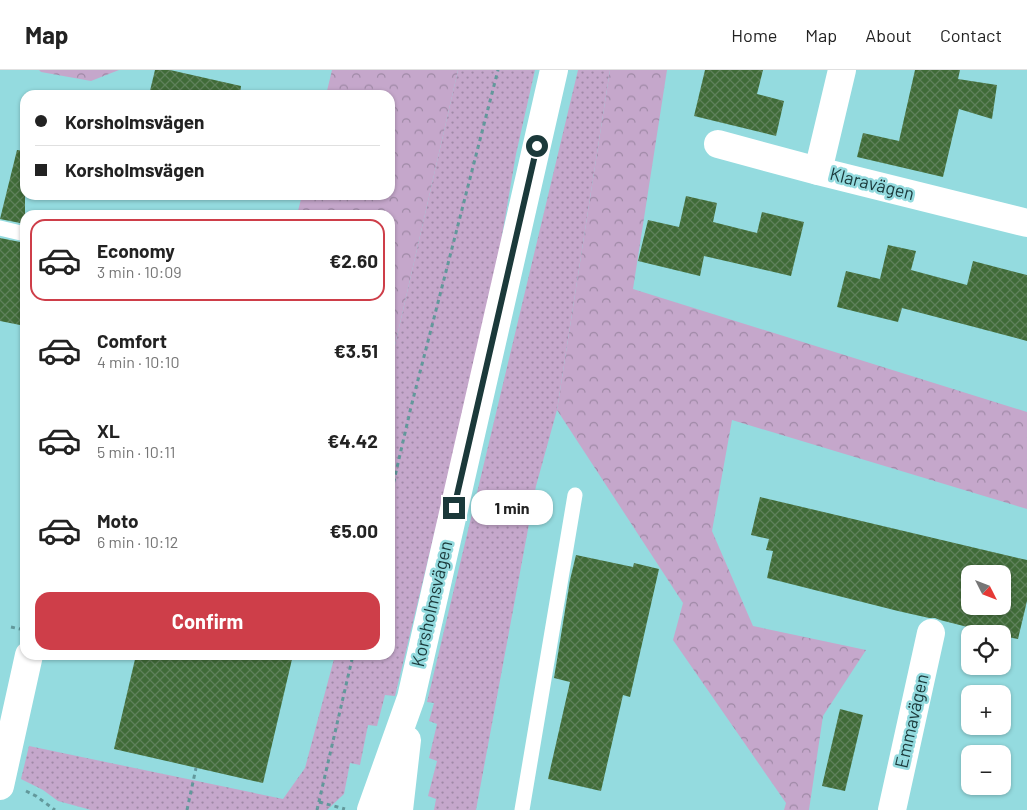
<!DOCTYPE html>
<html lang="en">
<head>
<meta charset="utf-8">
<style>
  body { margin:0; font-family:Barlow,sans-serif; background:#f6f6f6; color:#222; height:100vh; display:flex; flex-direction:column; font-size:19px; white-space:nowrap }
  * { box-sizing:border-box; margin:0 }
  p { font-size:16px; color:#767676 }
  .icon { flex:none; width:28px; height:28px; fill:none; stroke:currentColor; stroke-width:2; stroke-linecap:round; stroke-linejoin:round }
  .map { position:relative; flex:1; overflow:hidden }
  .panel { position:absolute; left:20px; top:140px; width:375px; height:450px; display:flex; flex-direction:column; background:#fff; border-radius:15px; box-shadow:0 1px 4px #0004 }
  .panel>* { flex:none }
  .top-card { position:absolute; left:20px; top:20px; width:375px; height:110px; border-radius:15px; box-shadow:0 1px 4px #0004; display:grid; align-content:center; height:110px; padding:0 15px; background:#fff }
  .needle { width:32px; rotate:132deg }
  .controls { position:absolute; left:961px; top:495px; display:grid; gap:10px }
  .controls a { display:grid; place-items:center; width:50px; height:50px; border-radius:10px; background:#fff; box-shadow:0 1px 4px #0004; font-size:25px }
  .end { position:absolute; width:22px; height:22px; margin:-11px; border:6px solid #1b393a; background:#fff; box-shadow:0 0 0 2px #fff }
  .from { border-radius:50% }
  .bubble { position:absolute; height:35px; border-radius:15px; background:#fff; box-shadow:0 1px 4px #0004; font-size:16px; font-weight:700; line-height:35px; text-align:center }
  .top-card b { display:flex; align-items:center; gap:18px; height:48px; font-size:19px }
  .top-card b+b { border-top:1px solid #e0e0e0 }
  .top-card i { width:12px; height:12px; background:#222 }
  ul { padding:9px 0 0; list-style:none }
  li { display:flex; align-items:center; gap:15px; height:82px; margin:0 10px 8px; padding:0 5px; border:2px solid transparent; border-radius:15px }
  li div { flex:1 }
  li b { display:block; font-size:19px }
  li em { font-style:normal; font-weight:700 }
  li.active { border-color:#ce3e49 }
  li>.icon { width:45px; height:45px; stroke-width:1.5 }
  .button { display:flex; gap:10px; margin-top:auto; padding:10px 15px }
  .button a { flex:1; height:58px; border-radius:15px; background:#ce3e49; color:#fff; font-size:20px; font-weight:700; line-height:58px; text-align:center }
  header { display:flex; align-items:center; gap:30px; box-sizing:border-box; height:70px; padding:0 25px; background:#fff; border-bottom:1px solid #e0e0e0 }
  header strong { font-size:24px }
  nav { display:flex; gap:28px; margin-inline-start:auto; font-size:18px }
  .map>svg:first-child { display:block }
  .grass { fill:url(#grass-dots) }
  .forest { fill:url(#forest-crowns) }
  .building { fill:url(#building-cross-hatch); fill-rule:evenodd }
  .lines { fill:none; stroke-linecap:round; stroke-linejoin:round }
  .path { stroke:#62989b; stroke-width:3; stroke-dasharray:4 4; stroke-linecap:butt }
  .service { stroke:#fff; stroke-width:15 }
  .minor { stroke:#fff; stroke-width:28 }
  .secondary { stroke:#fff; stroke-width:28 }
  .route { stroke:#1b393a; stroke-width:6 }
  .labels { text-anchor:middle; stroke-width:5; stroke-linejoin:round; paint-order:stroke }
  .street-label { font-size:18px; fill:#1b393a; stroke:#94dbdf }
</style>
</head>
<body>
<header>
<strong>Map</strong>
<nav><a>Home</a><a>Map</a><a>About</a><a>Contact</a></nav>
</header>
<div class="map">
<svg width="1027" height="740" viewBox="0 0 1027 740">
  <defs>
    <pattern id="grass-dots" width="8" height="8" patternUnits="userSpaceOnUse" patternTransform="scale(1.25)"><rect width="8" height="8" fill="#c5a7cb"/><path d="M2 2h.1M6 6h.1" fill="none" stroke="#9f89a6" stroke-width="1.8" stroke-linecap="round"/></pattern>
    <pattern id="forest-crowns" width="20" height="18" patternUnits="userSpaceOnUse" patternTransform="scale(1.25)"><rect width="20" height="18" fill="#c5a7cb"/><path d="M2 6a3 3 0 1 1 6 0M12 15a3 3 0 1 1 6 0" fill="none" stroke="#9f89a6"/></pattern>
    <pattern id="building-cross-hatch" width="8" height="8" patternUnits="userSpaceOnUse" patternTransform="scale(1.25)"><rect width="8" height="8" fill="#406b38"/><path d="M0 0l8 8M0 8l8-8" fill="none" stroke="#5f815b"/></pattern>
  </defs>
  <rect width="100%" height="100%" fill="#94dbdf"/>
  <g class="grass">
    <path d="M458,0H535L516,84L491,230L395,626L385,625L377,656L368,655L360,695L350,693L344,724L327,740H91L58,731L43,720L21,709L29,676L283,729L305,698L335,585H390V297Z"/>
    <path d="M578,0H610L557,340L536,416L476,740H434L436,729L428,726L437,691L429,688L437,654L429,651L434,633L427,632Z"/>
  </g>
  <g class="forest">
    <path d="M39,0H119L91,11L41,2Z"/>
    <path d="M332,0H458L390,297V145H297L302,125H390V25H326Z"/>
    <path d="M610,0H667L633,219L1027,342V439L732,350L712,461L753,556L866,580L823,646L809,740H784L786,733L673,570L683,533L557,340Z"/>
  </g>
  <g class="building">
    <path d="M155,0H170L241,16L240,25H149Z"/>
    <path d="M705,0H763L757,24L784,31L776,66L694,46Z"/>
    <path d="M915,0H960L958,9L997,15L992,49L959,39L943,107L857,87L863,63L899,71Z"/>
    <path d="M17,80L25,81V154L0,149Z"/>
    <path d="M686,126L717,133L713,152L757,163L762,142L804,152L791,206L704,186L700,206L638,191L648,150L679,157Z"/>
    <path d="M0,168L25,173V256L0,251Z"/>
    <path d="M888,175L916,181L911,200L967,215L973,191L1027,205V271L902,238L898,252L837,237L846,201L880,209Z"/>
    <path d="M760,427L1027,490V531L1018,569L1002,566V564H995L940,550L935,548H929L898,541L767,508L773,481L766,480L769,469L751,465ZM970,504H1002V536H970Z"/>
    <path d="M576,485L633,497L634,493L659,499L630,627L623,625L601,721L548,709L570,612L554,608L570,510Z"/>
    <path d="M136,585H293L263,713L114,679Z"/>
    <path d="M840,639L863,645L845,721L822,716Z"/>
  </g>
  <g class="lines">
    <g class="path">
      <path d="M390,428L411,337L498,0"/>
      <path d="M11,557L20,559"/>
      <path d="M26,721L36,726L55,740"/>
      <path d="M319,732L345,739"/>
      <path d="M187,740L196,698"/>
      <path d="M317,740L353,585"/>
    </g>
    <g class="service">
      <path d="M0,158L25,164"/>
      <path d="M522,740L575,425"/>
    </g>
    <g class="minor">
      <path d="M718,74L818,101L1027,153"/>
      <path d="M818,101L842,0"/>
      <path d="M0,716L29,585"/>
      <path d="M892,740L931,563"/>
    </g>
    <g class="secondary">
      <path d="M371,740L411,628L554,0"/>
      <path d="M399,740L407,670"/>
    </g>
  </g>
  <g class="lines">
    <path class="route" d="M454,438L537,76"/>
  </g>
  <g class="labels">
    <g class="street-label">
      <text transform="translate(872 114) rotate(14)" y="6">Klaravägen</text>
      <text transform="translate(432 534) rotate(-77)" y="6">Korsholmsvägen</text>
      <text transform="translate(912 651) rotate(-77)" y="6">Emmavägen</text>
    </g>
  </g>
</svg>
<div class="controls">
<a><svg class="needle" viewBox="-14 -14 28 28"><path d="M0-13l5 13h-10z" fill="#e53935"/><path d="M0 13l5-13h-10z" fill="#767676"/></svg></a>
<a><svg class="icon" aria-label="locate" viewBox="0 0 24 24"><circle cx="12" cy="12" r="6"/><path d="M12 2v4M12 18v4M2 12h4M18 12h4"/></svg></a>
<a>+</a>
<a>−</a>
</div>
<i class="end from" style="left:537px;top:76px"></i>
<i class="end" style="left:454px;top:438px"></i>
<div class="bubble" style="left:471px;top:420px;width:82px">1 min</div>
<div class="top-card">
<b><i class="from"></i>Korsholmsvägen</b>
<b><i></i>Korsholmsvägen</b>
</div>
<section class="panel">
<ul>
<li class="active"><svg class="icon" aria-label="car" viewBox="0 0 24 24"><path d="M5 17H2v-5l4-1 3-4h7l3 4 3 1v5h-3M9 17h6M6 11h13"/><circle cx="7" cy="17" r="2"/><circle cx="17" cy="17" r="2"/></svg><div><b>Economy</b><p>3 min · 10:09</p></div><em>€2.60</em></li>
<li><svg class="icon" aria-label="car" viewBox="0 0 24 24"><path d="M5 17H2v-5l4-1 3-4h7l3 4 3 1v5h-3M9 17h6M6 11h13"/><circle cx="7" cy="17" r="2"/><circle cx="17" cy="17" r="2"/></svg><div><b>Comfort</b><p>4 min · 10:10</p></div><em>€3.51</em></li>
<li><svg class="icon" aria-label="car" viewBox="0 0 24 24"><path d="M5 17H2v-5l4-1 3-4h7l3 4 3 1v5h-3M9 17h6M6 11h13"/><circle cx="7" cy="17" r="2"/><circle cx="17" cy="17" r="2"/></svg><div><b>XL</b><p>5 min · 10:11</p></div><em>€4.42</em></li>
<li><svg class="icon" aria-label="car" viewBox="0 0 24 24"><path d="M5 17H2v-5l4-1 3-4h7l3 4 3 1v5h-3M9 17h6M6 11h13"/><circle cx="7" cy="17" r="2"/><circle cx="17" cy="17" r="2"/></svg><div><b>Moto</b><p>6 min · 10:12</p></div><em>€5.00</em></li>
</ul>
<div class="button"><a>Confirm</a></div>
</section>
</div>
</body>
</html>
